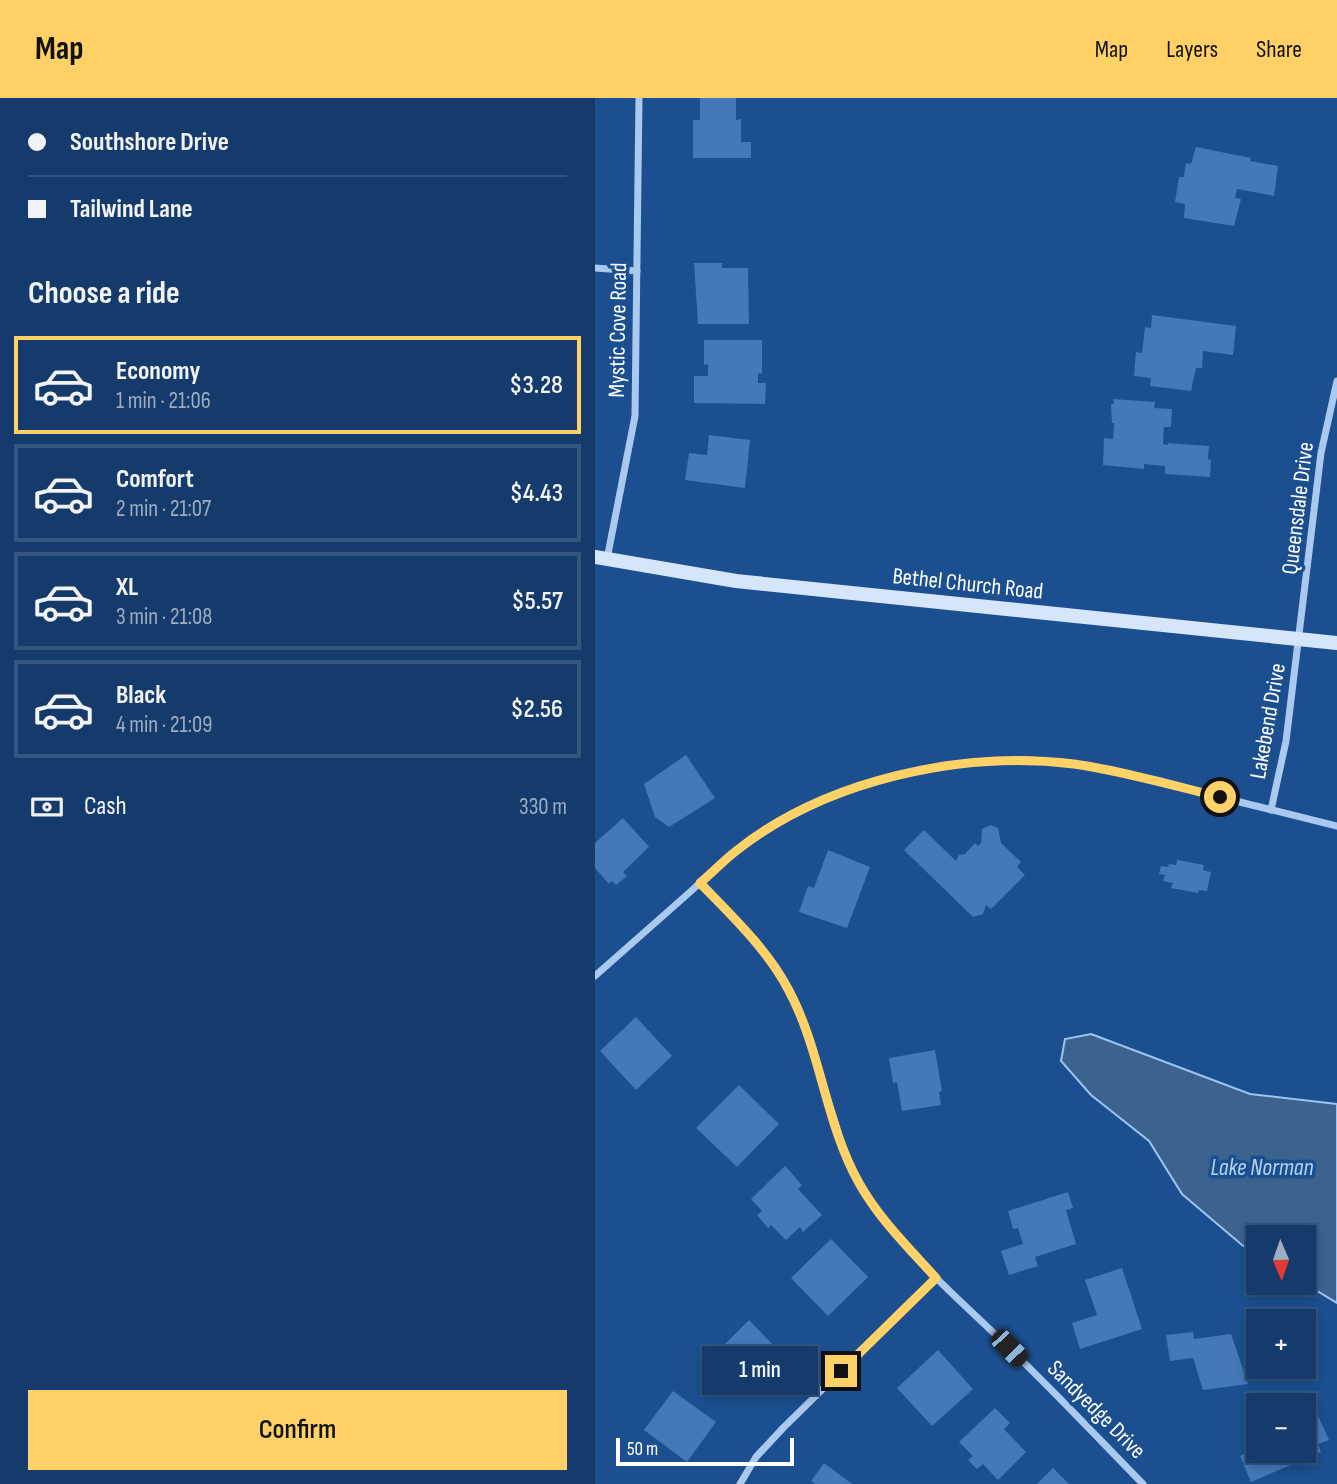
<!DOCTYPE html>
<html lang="en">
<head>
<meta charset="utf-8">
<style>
  body { margin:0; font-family:"Sofia Sans Condensed",sans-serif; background:#1d4271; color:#f1f3f6; height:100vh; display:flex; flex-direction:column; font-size:26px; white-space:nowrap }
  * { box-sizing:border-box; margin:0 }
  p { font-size:23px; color:#9dadc1 }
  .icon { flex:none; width:38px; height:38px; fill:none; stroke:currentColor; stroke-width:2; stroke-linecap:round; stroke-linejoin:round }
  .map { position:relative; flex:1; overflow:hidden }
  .drawer { display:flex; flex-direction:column; background:#143b6b; width:595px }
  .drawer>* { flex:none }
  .banner { display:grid; align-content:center; height:154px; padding:0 28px; background:#143b6b }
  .needle { width:46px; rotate:178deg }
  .controls { position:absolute; left:651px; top:1127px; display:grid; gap:14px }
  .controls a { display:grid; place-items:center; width:70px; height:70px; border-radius:0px; background:#143b6b; box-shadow:0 4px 10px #0003,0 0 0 2px #33557e; font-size:35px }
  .scale { position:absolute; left:21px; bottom:18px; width:178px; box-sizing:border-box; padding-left:7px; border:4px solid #fff; border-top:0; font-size:19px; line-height:24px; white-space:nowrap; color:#fff; -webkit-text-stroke:5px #1b4f8f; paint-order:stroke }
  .end { position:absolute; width:32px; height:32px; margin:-16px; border:9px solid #ffd166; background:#111; box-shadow:0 0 0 4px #111 }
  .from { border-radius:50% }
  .bubble { position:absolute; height:49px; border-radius:0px; background:#143b6b; box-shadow:0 4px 10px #0003,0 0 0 2px #33557e; font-size:23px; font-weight:600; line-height:49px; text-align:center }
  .car { position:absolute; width:21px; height:42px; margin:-21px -10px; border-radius:9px; box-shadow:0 0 5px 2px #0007; background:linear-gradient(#222 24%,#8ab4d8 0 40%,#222 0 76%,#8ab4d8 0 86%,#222 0) }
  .banner b { display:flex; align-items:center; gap:24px; height:66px; font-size:26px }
  .banner b+b { border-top:2px solid #33557e }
  .banner i { width:18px; height:18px; background:#f1f3f6 }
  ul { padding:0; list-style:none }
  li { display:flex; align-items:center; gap:21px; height:98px; margin:0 14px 10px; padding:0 14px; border:4px solid #33557e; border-radius:0px }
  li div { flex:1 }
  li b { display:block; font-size:26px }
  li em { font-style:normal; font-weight:600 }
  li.on { border-color:#ffd166 }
  li>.icon { width:63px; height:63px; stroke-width:1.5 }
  h2 { padding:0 28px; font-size:32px; line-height:84px }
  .pay { display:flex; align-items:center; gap:18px; height:77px; padding:0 28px; font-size:26px }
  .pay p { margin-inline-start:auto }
  .action { display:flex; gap:14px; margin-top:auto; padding:14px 28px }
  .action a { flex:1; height:80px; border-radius:0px; background:#ffd166; color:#111; font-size:28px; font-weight:600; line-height:80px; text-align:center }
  header { display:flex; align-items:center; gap:42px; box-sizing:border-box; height:98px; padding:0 35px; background:#ffd166; color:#111 }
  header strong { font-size:33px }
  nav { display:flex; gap:38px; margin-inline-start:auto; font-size:24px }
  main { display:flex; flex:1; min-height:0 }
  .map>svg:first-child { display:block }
  .water { fill:#3c6290; stroke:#9cc4f0; stroke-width:2 }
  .building { fill:#4478b7 }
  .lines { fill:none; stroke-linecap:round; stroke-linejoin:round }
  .street { stroke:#a9c9ee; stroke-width:7 }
  .secondary { stroke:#d6e6fa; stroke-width:14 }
  .route { stroke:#ffd166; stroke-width:9 }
  .labels { text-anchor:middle; stroke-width:7; stroke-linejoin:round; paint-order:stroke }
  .street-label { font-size:23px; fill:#fff; stroke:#1b4f8f }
  .water-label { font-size:24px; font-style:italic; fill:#b5d3f5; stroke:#1b4f8f }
</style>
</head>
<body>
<header>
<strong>Map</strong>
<nav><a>Map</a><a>Layers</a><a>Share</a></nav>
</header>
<main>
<section class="drawer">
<div class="banner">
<b><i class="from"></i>Southshore Drive</b>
<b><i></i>Tailwind Lane</b>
</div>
<h2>Choose a ride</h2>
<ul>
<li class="on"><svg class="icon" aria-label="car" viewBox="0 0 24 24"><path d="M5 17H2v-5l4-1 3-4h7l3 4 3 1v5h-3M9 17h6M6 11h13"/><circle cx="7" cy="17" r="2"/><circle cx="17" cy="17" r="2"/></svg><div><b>Economy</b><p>1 min · 21:06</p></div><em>$3.28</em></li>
<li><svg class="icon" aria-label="car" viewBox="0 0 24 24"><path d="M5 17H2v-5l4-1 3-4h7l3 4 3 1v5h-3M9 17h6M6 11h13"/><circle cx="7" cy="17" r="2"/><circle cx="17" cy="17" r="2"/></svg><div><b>Comfort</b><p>2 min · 21:07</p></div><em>$4.43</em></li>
<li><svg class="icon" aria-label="car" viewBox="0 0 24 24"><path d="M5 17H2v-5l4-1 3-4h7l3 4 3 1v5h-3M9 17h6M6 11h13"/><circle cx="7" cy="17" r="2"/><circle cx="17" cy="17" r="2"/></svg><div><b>XL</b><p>3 min · 21:08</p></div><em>$5.57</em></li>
<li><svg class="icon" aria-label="car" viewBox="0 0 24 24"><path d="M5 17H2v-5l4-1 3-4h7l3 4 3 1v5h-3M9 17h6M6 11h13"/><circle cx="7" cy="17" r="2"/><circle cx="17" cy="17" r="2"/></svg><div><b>Black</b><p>4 min · 21:09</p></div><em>$2.56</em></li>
</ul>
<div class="pay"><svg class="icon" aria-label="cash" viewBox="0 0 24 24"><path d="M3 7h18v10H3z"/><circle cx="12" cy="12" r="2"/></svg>Cash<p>330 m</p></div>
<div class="action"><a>Confirm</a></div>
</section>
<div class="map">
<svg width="742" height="1386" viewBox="0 0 742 1386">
  <rect width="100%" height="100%" fill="#1b4f8f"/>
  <path class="water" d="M496,936L655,996L742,1006V1205L709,1185V1139H663V1157L647,1147L587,1096L554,1043L496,997L466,963L470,941Z"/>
  <g class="building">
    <path d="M105,0H141V22L146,21V44H156V60H98V22H105Z"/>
    <path d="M601,49L656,60L655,63L683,68L679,98L642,91L640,100L646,101L639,128L589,120L590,106L580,104L584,79H589L591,65L596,66Z"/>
    <path d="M99,165H127V170H153L154,226H103Z"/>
    <path d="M557,217L641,228L638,257L608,253L607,270H601L596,293L555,288L556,280L539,278L541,254L547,255L550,229L556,230Z"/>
    <path d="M109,242H167V276L163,275V285H171L170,306L99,305V278H113V266L109,267Z"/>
    <path d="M518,301L560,304L559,310L577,311L576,329H569L568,346L573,347V345L614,348L613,361L616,362L615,379L570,376V368L549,366V371L508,367L509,340L518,341L519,325H517L516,306H519Z"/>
    <path d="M114,337L155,342L150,390L90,382L94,355L112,357Z"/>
    <path d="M91,657L120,700L74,729L60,719L49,686Z"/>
    <path d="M28,720L54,749L28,774L32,778L21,787L17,783L14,786L0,770V745Z"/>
    <path d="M396,727L403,730L406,745L426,764L422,769L430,777L396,811L391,807L388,816L378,819L309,752L329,732L361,763L364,757L370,756L380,745L383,748L386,745L387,731Z"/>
    <path d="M233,752L275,769L252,830L204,814L213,788L219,790Z"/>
    <path d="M582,762L609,767L608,772L616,774L612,793L604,792L603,795L576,790L578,785L568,783L570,777L564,776L566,768L573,769L574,766L581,767Z"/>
    <path d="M41,919L77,958L41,992L5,953Z"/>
    <path d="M340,952L347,993L344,994L346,1007L307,1013L302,984L298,985L294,960Z"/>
    <path d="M144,987L184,1026L142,1069L101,1030Z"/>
    <path d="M190,1068L207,1087L203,1091L227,1117L208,1134L205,1129L191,1142L176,1127L173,1130L162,1117L167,1113L156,1101Z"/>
    <path d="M473,1094L478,1110L471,1112L481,1146L440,1159L443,1168L414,1177L406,1153L428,1146L423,1130L418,1131L413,1113Z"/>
    <path d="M236,1141L273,1179L233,1218L196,1180Z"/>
    <path d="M527,1170L547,1231L485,1251L477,1225L502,1217L490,1182Z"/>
    <path d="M154,1222L184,1253L144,1292L115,1261Z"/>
    <path d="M598,1234L599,1241L636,1236L653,1286L608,1292L598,1260L575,1263L571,1237Z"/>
    <path d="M343,1252L378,1291L337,1328L302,1290Z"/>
    <path d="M78,1293L121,1324L92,1364L49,1332Z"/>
    <path d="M711,1305L714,1311L719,1309L734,1342L723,1346L726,1354L656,1384L645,1358L663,1350V1353H709V1306Z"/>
    <path d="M400,1310L415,1325L409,1331L431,1354L403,1382L388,1366L382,1371L373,1362L378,1358L364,1344Z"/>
    <path d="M229,1365L257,1386H220L216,1383Z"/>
    <path d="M458,1370L474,1386H442Z"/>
  </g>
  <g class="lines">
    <g class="street">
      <path d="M0,170L42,173"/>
      <path d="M12,461L40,318L44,0"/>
      <path d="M676,712L691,643L726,355L742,283"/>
      <path d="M105,785C137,819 176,852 196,895C214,936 225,979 239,1021C246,1043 252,1066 264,1085C301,1150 362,1198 414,1250C460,1294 504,1341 548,1386"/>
      <path d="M0,878C32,850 63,822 95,794C111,780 126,764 143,752C236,682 364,651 479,666C516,671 552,681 588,690C639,703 691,715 742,728"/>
      <path d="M145,1386L161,1359L189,1329L341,1180"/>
    </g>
    <path class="secondary" d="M0,459L141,483L742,545"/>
  </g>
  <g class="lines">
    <path class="route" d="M246,1273L341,1180C314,1150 284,1121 264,1085C230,1025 226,951 193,891C171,850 137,818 105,785C117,775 128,763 141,753C230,682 367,652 479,666C528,673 576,687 625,699"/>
  </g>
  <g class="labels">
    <g class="street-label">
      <text transform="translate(22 232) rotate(-89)" y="8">Mystic Cove Road</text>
      <text transform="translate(702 410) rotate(-83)" y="8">Queensdale Drive</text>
      <text transform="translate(373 485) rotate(6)" y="8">Bethel Church Road</text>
      <text transform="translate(672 623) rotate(-80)" y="8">Lakebend Drive</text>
      <text transform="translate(502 1311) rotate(45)" y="8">Sandyedge Drive</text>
    </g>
    <g class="water-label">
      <text x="667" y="1077">Lake Norman</text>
    </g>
  </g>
</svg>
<div class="controls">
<a><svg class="needle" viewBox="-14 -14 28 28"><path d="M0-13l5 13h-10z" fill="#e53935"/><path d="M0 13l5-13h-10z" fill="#9dadc1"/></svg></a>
<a>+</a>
<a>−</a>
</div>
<div class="scale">50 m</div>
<i class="end from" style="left:625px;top:699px"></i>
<i class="end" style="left:246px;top:1273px"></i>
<div class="bubble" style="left:107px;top:1248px;width:116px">1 min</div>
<i class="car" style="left:414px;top:1250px;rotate:136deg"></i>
</div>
</main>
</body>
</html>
